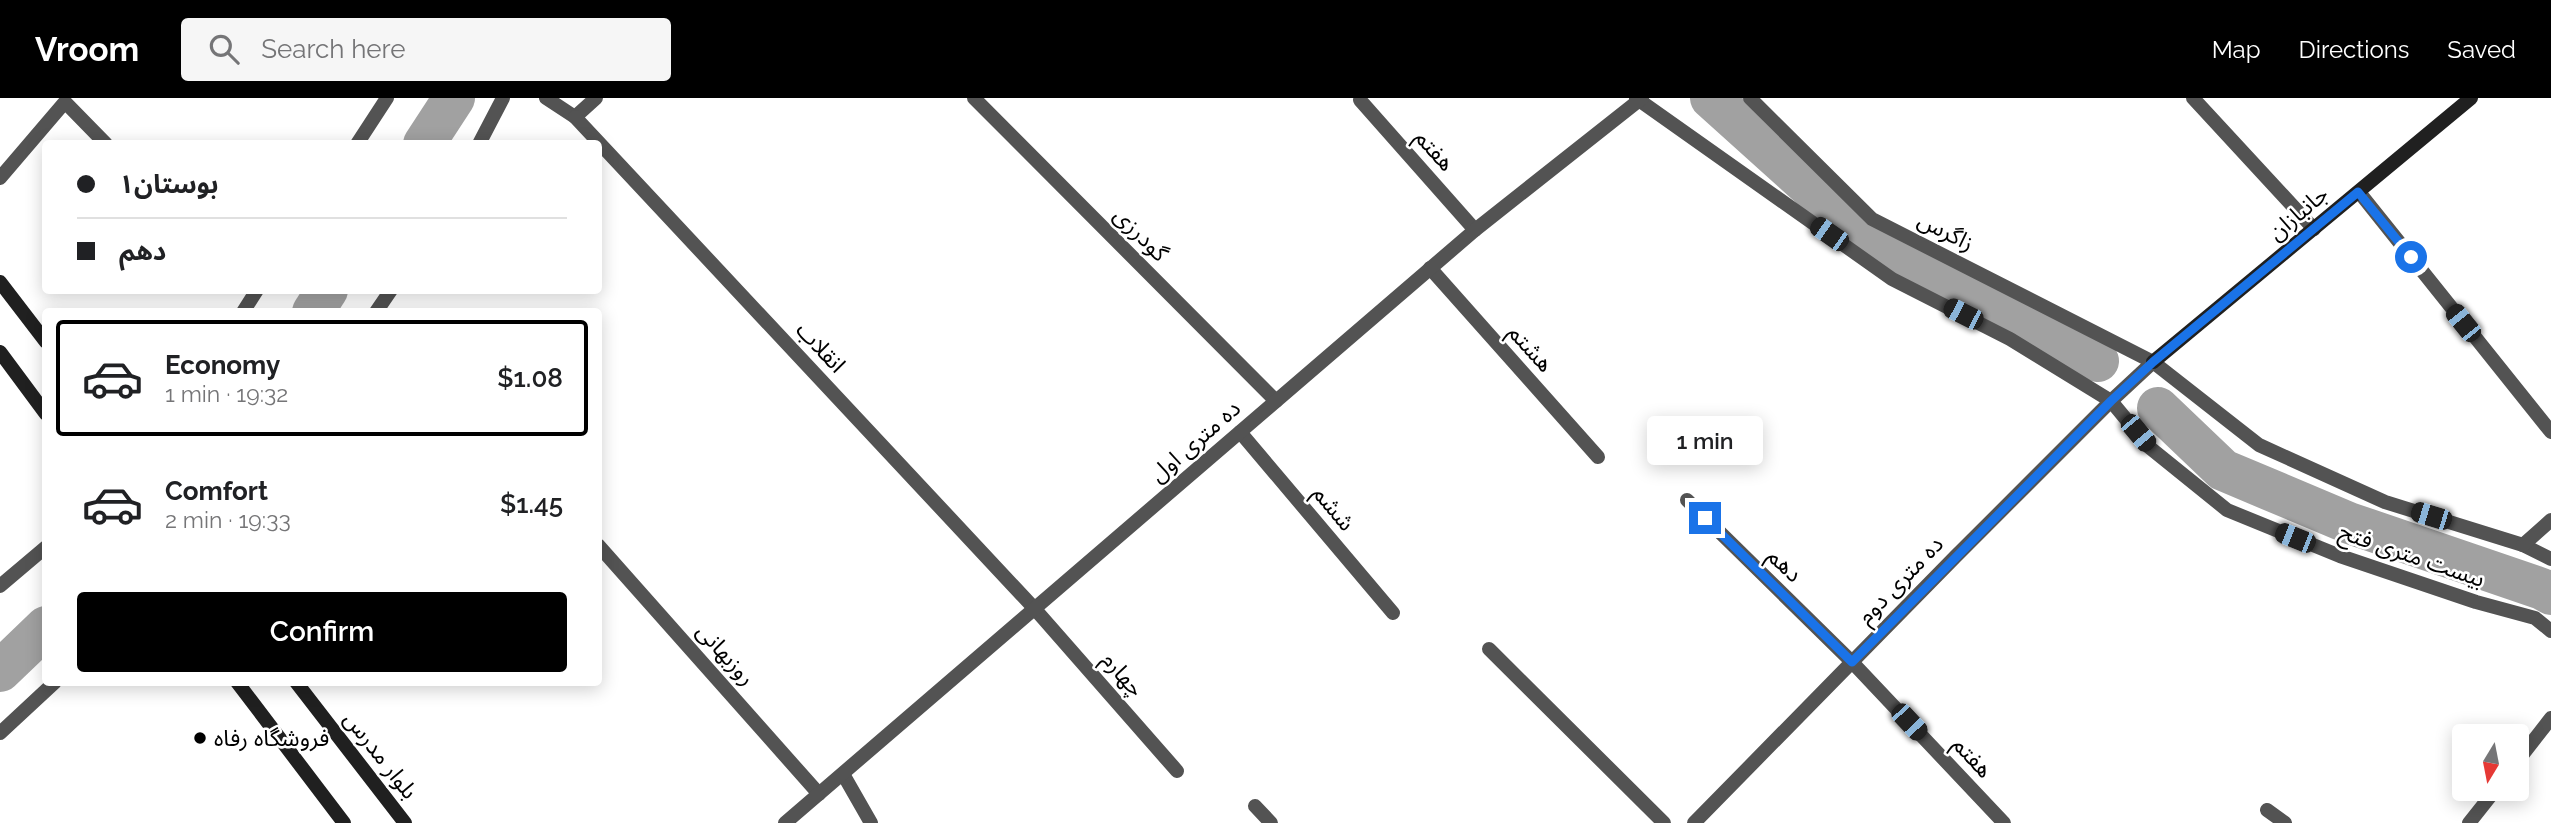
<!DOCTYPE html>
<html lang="en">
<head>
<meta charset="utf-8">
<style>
  body { margin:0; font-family:Raleway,"Noto Sans Arabic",sans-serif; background:#f6f6f6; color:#202124; height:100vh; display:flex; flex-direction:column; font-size:26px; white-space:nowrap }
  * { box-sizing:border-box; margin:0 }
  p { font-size:23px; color:#757577 }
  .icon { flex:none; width:38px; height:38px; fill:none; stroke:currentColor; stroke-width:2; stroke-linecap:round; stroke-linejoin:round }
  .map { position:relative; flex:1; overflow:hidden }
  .side { position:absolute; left:42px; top:210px; width:560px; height:378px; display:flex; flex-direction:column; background:#fff; border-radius:7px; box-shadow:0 4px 18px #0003 }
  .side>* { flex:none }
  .top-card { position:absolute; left:42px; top:42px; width:560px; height:154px; border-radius:7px; box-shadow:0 4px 18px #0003; display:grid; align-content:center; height:154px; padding:0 35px; background:#fff }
  .needle { width:46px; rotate:190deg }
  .fabs { position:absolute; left:2452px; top:626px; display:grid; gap:14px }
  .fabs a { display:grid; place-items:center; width:77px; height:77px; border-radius:7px; background:#fff; box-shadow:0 4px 18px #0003; font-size:35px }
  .end { position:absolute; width:32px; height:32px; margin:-16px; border:9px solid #1a73e8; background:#fff; box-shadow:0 0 0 4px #fff }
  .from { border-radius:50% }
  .bubble { position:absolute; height:49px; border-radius:7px; background:#fff; box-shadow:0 4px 18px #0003; font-size:23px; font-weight:600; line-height:49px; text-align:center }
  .car { position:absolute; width:21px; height:42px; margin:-21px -10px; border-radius:9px; box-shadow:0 0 5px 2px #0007; background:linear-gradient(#222 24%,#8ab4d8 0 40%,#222 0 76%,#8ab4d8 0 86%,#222 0) }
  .top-card b { display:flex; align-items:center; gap:24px; height:66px; font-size:26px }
  .top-card b+b { border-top:2px solid #e0e0e0 }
  .top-card i { width:18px; height:18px; background:#202124 }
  ul { padding:12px 0 0; list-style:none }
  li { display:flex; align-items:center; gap:21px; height:116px; margin:0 14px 10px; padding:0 21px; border:4px solid transparent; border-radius:7px }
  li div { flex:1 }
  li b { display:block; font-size:26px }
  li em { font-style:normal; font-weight:600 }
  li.current { border-color:#000 }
  li>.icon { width:63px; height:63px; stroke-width:1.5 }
  .cta { display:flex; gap:14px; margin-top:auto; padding:14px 35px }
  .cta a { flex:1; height:80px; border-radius:7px; background:#000; color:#fff; font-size:28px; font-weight:600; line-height:80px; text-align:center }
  header { display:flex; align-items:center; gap:42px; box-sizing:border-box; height:98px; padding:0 35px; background:#000; color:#fff }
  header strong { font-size:33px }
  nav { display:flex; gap:38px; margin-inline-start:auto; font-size:24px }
  .search { width:490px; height:63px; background:#f6f6f6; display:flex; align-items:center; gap:18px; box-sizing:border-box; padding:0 24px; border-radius:7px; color:#757577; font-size:26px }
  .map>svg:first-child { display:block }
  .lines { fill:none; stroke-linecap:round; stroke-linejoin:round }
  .canal { stroke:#a1a1a1; stroke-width:42 }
  .street { stroke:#535353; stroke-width:14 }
  .secondary { stroke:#202020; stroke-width:14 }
  .route { stroke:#1a73e8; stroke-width:9 }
  .poi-dot { fill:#000; stroke:#fff; stroke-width:2.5 }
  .labels { text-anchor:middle; stroke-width:5; stroke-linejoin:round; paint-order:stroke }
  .street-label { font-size:23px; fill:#000; stroke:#fff }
  .poi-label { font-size:23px; fill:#000; stroke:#fff; text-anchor:start }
</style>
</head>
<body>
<header>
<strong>Vroom</strong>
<div class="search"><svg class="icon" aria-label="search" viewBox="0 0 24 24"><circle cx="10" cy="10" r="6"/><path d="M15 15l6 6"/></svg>Search here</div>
<nav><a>Map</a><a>Directions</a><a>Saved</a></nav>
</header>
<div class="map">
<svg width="2551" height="725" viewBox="0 0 2551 725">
  <rect width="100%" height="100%" fill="#fff"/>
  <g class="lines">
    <g class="canal">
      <path d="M1711,0L1879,151L2098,263"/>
      <path d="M424,46L454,0"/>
      <path d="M313,214L327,192"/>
      <path d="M2158,310L2223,372L2349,425L2542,491L2551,496"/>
      <path d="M0,573L46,529"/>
    </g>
    <g class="street">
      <path d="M546,0L575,19L596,0"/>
      <path d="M974,0L1276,303"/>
      <path d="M1636,0L1892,181L2010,241L2111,303L2149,349L2227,412L2340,458L2476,504L2535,520L2551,533"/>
      <path d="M1750,0L1872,121L2153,264L2259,347L2385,404L2523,447L2551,461"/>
      <path d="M2193,0L2314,131"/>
      <path d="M1360,2L1475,132"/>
      <path d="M575,19L1034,510L1177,673"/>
      <path d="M357,46L387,0"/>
      <path d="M479,46L503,0"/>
      <path d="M0,80L65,4L106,46"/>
      <path d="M2359,94L2551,334"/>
      <path d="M1430,170L1598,359"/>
      <path d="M243,214L257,192"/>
      <path d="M376,214L391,192"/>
      <path d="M1240,334L1393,515"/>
      <path d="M1687,402L1852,564L2004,725"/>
      <path d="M598,447L819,696"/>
      <path d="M2523,447L2551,422"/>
      <path d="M0,488L46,449"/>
      <path d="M1489,551L1664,725"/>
      <path d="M0,635L55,584"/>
      <path d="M2516,665L2551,620"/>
      <path d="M843,676L871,725"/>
      <path d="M1255,708L1271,725"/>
      <path d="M2267,712L2285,725"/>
      <path d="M785,725L1475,132L1642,0"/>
      <path d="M1694,725L1955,459L2111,303L2153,264"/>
      <path d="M2469,725L2496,691"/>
    </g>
    <g class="secondary">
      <path d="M0,184L46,244"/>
      <path d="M0,254L46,316"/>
      <path d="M2153,264L2471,0"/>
      <path d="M237,584L344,725"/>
      <path d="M296,584L405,725"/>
    </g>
  </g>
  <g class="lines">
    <path class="route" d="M1705,420L1852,564L2111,303L2153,264L2358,94L2411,159"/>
  </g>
  <circle class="poi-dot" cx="200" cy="640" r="7"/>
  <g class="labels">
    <g class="street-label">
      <text transform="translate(1435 52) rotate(48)" y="8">هفتم</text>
      <text transform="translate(2298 115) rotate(-40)" y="8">جانبازان</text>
      <text transform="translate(1946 133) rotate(27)" y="8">زاگرس</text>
      <text transform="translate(1141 136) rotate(45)" y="8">گودرزی</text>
      <text transform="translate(821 249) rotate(47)" y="8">انقلاب</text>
      <text transform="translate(1531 250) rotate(48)" y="8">هشتم</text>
      <text transform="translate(1195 343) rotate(-41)" y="8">ده متری اول</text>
      <text transform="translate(1334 410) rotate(50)" y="8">ششم</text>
      <text transform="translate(2412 457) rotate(19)" y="8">بیست متری فتح</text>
      <text transform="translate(1785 467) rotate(44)" y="8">دهم</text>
      <text transform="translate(1900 482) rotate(-46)" y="8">ده متری دوم</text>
      <text transform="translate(726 556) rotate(48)" y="8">روزبهانی</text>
      <text transform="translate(1123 576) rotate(49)" y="8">چهارم</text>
      <text transform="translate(381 657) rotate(52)" y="8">بلوار مدرس</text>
      <text transform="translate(1973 659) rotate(47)" y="8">هفتم</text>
    </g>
    <g class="poi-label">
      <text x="214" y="648">فروشگاه رفاه</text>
    </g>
  </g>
</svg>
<div class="fabs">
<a><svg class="needle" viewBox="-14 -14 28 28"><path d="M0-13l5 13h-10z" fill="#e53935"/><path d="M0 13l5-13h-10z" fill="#757577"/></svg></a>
</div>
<i class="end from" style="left:2411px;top:159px"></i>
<i class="end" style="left:1705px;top:420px"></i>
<div class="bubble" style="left:1647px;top:318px;width:116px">1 min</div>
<i class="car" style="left:1829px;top:136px;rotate:305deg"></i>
<i class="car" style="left:1963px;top:216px;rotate:297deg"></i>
<i class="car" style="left:2463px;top:225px;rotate:321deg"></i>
<i class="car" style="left:2138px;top:335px;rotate:140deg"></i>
<i class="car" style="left:2431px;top:418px;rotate:287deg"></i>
<i class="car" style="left:2295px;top:440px;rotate:292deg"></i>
<i class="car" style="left:1909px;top:624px;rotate:137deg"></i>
<div class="top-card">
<b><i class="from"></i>بوستان۱</b>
<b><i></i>دهم</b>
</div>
<section class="side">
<ul>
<li class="current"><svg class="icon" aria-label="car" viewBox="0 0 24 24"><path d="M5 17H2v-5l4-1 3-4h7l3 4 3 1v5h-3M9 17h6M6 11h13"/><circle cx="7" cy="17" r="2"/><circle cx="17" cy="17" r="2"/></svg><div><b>Economy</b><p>1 min · 19:32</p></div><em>$1.08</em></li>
<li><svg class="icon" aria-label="car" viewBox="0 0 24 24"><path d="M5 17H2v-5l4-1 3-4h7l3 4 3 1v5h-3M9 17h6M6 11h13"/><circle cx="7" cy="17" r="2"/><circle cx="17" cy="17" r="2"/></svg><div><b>Comfort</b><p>2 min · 19:33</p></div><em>$1.45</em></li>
</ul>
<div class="cta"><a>Confirm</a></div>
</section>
</div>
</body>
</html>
